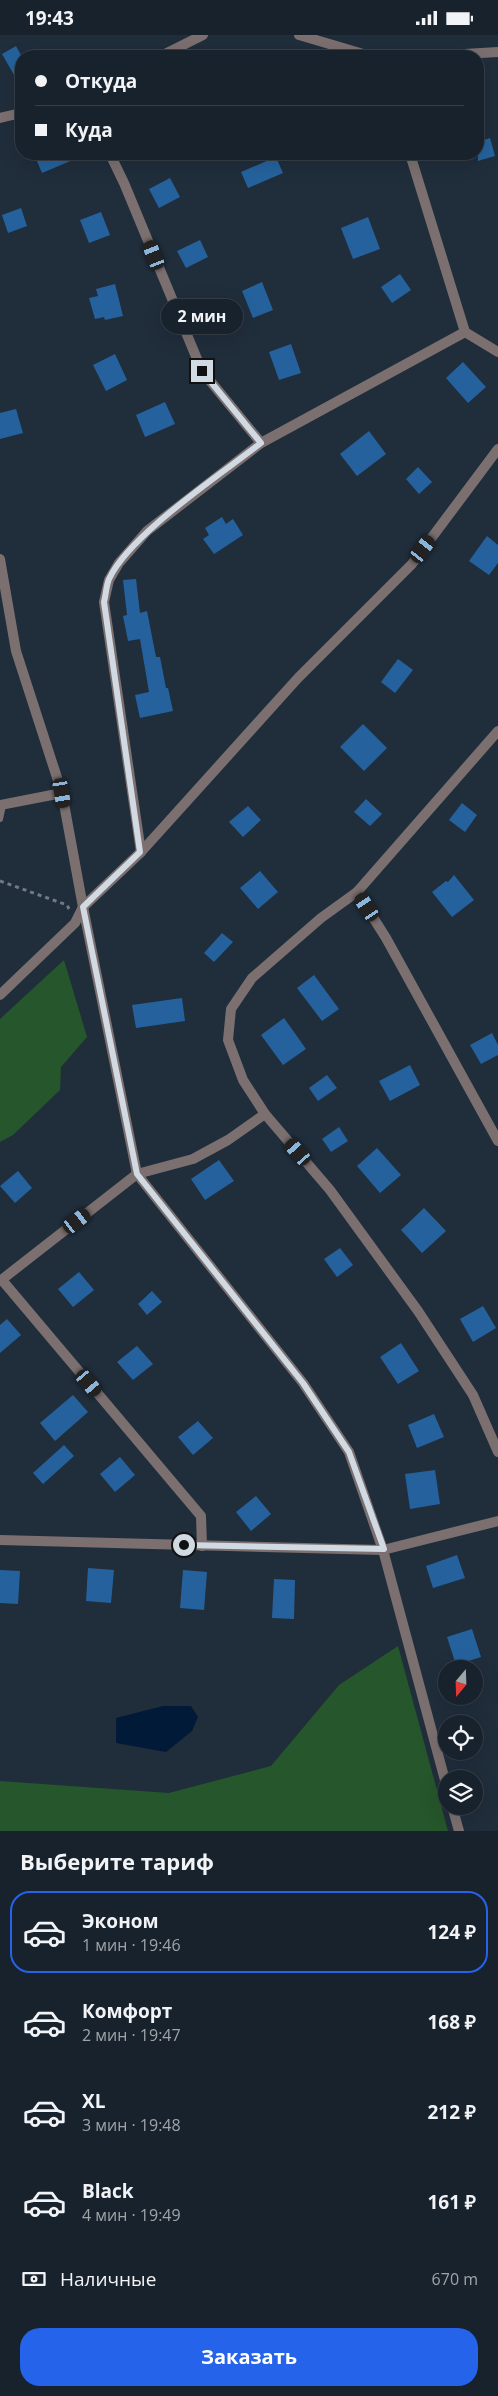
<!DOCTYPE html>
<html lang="ru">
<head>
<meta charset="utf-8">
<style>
  body { margin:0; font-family:"Open Sans",sans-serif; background:#212a34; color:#f1f3f6; height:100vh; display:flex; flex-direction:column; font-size:19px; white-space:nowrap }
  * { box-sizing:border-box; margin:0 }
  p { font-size:16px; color:#9fa4a9 }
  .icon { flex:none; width:28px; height:28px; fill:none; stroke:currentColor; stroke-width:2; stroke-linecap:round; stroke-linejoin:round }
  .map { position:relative; height:1796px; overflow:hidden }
  .drawer { display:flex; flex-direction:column; background:#18222c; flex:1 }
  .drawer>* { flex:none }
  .hud { position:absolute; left:15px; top:15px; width:469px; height:110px; border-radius:20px; box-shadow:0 5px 20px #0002,0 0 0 1px #363f48; display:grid; align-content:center; height:110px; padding:0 20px; background:#18222c }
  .needle { width:32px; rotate:199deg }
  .buttons { position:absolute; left:438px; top:1625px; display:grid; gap:10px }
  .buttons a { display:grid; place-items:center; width:45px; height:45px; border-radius:50%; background:#18222c; box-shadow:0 5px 20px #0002,0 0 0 1px #363f48; font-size:25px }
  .end { position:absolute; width:22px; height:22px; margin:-11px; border:6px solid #d1d9e3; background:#111; box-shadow:0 0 0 2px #111 }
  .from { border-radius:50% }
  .bubble { position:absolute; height:35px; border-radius:18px; background:#18222c; box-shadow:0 5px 20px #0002,0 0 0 1px #363f48; font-size:16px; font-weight:700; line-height:35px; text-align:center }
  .car { position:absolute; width:15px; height:30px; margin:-15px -8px; border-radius:6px; box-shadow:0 0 4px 1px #0007; background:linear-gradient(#222 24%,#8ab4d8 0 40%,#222 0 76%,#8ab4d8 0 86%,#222 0) }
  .hud b { display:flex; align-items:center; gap:18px; height:48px; font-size:19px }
  .hud b+b { border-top:1px solid #363f48 }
  .hud i { width:12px; height:12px; background:#f1f3f6 }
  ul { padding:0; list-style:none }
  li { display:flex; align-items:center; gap:15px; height:82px; margin:0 10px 8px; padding:0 10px; border:2px solid transparent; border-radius:20px }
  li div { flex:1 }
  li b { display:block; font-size:19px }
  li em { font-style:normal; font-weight:700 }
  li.active { border-color:#2563eb }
  li>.icon { width:45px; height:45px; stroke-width:1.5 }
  h2 { padding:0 20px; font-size:22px; line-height:60px }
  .pay { display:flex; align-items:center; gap:12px; height:55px; padding:0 20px; font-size:19px }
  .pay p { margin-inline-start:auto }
  .primary-button { display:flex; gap:10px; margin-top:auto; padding:10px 20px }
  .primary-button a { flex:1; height:58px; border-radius:20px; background:#2563eb; color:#fff; font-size:20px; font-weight:700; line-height:58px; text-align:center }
  .status { display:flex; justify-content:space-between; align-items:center; height:35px; padding:0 25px; background:#18222c; direction:ltr }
  .status svg { height:14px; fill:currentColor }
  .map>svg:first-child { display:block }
  .green { fill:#26562b }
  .water { fill:#001a37 }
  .building { fill:#25629d }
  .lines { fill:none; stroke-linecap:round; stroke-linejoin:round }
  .path { stroke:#707b87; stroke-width:3; stroke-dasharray:4 4; stroke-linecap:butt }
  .service { stroke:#7b706f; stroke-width:6 }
  .minor { stroke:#7b706f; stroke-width:10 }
  .tertiary { stroke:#7b706f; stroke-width:10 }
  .route { stroke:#d1d9e3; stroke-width:6 }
</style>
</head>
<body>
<div class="status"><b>19:43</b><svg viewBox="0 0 49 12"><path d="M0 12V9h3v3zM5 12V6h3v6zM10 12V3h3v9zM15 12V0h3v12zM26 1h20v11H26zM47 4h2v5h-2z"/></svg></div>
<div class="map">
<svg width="498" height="1796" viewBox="0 0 498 1796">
  <rect width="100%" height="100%" fill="#202d3b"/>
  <g class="green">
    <path d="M64,925L87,1002L61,1032L60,1055L13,1100L0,1107V984Z"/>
    <path d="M398,1611L448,1796H0V1746L169,1758L271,1731L339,1650Z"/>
  </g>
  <path class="water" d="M163,1671H191L198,1682L192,1696L166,1717L116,1708V1683Z"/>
  <g class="building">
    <path d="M16,11L21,20V52L2,19Z"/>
    <path d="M490,103L495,121L478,126V107Z"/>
    <path d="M34,119H87L42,138Z"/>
    <path d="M276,122L283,138L248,153L241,137Z"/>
    <path d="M170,143L180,162L159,173L149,154Z"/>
    <path d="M21,173L27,191L8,198L2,180Z"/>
    <path d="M101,177L110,200L89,208L80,185Z"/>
    <path d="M368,182L380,214L353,224L341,193Z"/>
    <path d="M200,205L208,222L186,233L177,216Z"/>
    <path d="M400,239L411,255L392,268L381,252Z"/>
    <path d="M262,247L273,275L253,283L242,256Z"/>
    <path d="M115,249L123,281L105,285L104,282L95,284L89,263L98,261L96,254Z"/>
    <path d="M291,309L301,338L279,345L269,317Z"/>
    <path d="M115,319L127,345L106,356L93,330Z"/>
    <path d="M463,327L486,352L468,368L446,343Z"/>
    <path d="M165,367L175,389L145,402L136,380Z"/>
    <path d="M16,374L23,398L0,404V378Z"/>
    <path d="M369,396L386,419L357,441L340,419Z"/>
    <path d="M418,432L432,447L419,459L406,444Z"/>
    <path d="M222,482L226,489L233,484L243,500L214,519L203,504L209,500L205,493Z"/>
    <path d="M487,501L498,510V528L489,540L469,526Z"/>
    <path d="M136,544L140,578L147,576L156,622H160L166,653H168L173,676L140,683L135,660L149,657L140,604L128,606L123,581L127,580L123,545Z"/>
    <path d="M398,624L413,635L395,658L381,647Z"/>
    <path d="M363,689L387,713L364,736L340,712Z"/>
    <path d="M366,764L382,779L370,791L354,777Z"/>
    <path d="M462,768L477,780L465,797L449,785Z"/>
    <path d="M248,771L261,785L243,802L229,787Z"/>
    <path d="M260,836L278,857L258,874L240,853Z"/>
    <path d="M454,840L474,865L452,882L432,857L446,846L448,847Z"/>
    <path d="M222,898L233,907L214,927L204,918Z"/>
    <path d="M314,940L339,974L322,986L297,953Z"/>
    <path d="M182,963L185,986L136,993L132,970Z"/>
    <path d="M284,983L306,1014L283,1030L261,1000Z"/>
    <path d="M492,998L498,1010V1020L481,1029L470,1010Z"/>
    <path d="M410,1030L420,1050L390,1066L379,1046Z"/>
    <path d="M327,1040L337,1053L318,1066L309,1053Z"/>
    <path d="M339,1092L348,1106L331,1117L322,1104Z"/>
    <path d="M377,1113L401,1140L380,1158L357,1131Z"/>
    <path d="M219,1125L234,1146L205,1165L191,1144Z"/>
    <path d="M18,1136L32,1153L15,1168L0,1151Z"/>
    <path d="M424,1173L446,1196L422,1218L401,1195Z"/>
    <path d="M340,1213L353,1230L337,1242L324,1224Z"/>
    <path d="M79,1237L94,1255L73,1272L58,1254Z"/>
    <path d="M152,1256L162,1267L147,1280L138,1269Z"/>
    <path d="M483,1271L496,1293L473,1307L460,1284Z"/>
    <path d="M7,1284L21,1300L0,1318V1290Z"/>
    <path d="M401,1308L419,1336L398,1349L380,1322Z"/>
    <path d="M137,1311L153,1329L133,1345L117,1327Z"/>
    <path d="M73,1360L88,1377L55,1406L40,1388Z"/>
    <path d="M434,1379L444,1402L417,1413L408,1390Z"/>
    <path d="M198,1386L213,1403L193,1420L178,1402Z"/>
    <path d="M64,1410L74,1421L43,1449L33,1438Z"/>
    <path d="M120,1422L135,1440L115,1457L100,1439Z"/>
    <path d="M435,1435L440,1469L410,1474L405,1439Z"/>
    <path d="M256,1461L271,1479L251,1496L236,1477Z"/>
    <path d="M457,1520L465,1543L433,1553L426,1531Z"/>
    <path d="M88,1533L114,1535L111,1568L86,1566Z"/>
    <path d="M0,1535L20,1536L18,1569L0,1568Z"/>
    <path d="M183,1535L207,1537L204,1575L180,1573Z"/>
    <path d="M274,1544L295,1545L294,1584L272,1583Z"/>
    <path d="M472,1594L481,1622L456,1630L447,1602Z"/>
  </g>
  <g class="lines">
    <path class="path" d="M0,846L67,870L69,874"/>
    <path class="service" d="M0,784L3,770"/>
    <g class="minor">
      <path d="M299,0L370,21"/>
      <path d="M161,21L203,0"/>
      <path d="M431,21L498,17"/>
      <path d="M0,83L21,78"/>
      <path d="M110,119L124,148L202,336L261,408"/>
      <path d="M410,119L465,297L498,317"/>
      <path d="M0,524L16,616L62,758L83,872L137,1139L303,1348L349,1417L383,1515L446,1749"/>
      <path d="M498,696L357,857L321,883L252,943L231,974L228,1005L243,1045L265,1079L330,1155L418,1276L473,1360L498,1417"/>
      <path d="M0,770L62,758"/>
      <path d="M141,817L104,567L109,545L119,528L147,496L261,408L465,297"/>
      <path d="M357,857L386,903L498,1106"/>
      <path d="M2,1245L201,1481L202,1511"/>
      <path d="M0,1246L137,1139L193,1124L228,1105L265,1079"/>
      <path d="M0,1505L383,1515L498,1486"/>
      <path d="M452,1771L459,1796"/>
    </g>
    <path class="tertiary" d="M0,960L75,888L83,872L141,817L298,643L412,529L498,414"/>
  </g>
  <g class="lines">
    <path class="route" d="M184,1510L384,1514L349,1417L303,1348L137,1139L83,872L140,817L104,567C106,560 106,551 109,544C130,499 220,440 261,408L202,336"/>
  </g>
</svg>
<div class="buttons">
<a><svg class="needle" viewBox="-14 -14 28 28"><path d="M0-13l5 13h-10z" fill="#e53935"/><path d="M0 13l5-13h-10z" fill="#9fa4a9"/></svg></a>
<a><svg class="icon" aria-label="locate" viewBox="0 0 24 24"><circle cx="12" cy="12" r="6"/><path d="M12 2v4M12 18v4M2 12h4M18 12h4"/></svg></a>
<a><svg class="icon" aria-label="layers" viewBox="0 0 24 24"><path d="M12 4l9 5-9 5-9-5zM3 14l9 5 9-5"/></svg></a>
</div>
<i class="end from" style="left:184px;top:1510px"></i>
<i class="end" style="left:202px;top:336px"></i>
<div class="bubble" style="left:161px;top:264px;width:82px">2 мин</div>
<i class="car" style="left:154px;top:220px;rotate:338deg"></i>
<i class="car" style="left:423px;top:514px;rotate:37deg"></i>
<i class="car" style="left:62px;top:758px;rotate:170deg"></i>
<i class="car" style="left:367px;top:872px;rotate:327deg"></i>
<i class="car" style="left:298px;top:1117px;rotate:319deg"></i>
<i class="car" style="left:77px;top:1186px;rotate:52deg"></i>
<i class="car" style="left:89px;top:1348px;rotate:140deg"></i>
<div class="hud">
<b><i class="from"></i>Откуда</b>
<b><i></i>Куда</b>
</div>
</div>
<section class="drawer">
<h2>Выберите тариф</h2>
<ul>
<li class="active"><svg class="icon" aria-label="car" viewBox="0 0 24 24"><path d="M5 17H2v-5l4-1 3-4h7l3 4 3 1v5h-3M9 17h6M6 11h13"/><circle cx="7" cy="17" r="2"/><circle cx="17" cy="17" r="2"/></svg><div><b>Эконом</b><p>1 мин · 19:46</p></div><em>124 ₽</em></li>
<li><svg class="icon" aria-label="car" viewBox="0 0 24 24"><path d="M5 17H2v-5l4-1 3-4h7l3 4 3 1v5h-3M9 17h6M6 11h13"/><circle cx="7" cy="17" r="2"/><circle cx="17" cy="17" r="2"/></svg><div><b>Комфорт</b><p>2 мин · 19:47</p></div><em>168 ₽</em></li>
<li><svg class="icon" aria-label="car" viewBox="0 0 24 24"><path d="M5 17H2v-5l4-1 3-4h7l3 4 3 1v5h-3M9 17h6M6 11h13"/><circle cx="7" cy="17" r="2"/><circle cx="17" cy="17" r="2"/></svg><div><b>XL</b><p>3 мин · 19:48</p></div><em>212 ₽</em></li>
<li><svg class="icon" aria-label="car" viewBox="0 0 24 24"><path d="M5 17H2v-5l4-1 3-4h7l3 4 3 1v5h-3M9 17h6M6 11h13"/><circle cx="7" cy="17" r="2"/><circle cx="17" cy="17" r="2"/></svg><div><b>Black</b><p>4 мин · 19:49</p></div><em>161 ₽</em></li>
</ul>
<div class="pay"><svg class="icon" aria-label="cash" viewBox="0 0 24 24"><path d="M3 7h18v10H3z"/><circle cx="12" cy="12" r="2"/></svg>Наличные<p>670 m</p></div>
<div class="primary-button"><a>Заказать</a></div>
</section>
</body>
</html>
